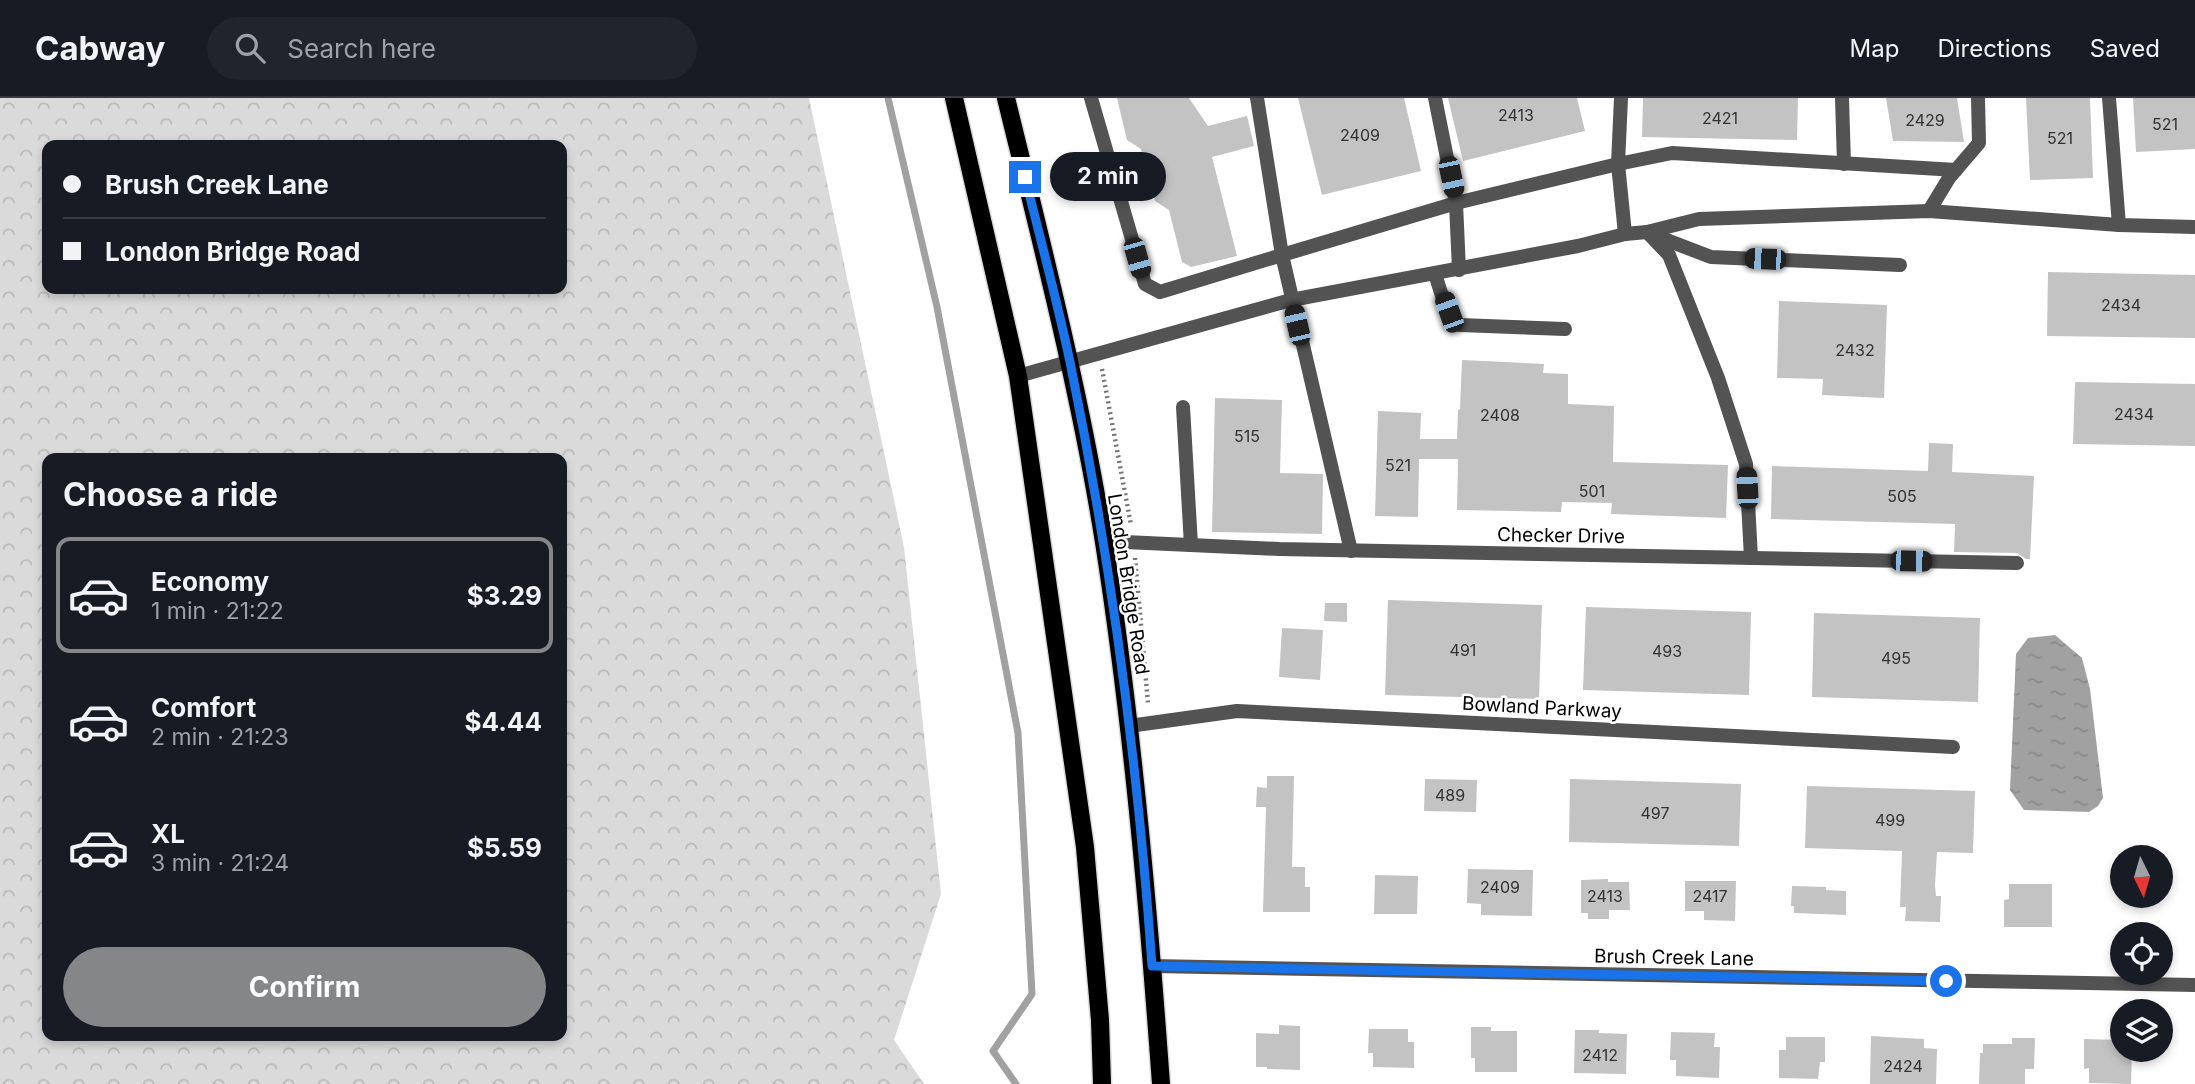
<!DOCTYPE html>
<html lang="en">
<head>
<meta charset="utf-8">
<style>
  body { margin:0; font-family:Inter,sans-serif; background:#20242c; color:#f1f3f6; height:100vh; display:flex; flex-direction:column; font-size:26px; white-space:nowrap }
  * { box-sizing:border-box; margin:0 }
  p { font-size:23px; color:#9ea1a6 }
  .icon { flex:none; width:38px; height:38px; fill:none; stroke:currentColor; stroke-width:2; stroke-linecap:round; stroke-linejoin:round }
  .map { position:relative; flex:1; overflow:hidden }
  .side { position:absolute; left:42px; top:355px; width:525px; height:588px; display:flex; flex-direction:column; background:#171b24; border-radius:14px; box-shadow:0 4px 10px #0003 }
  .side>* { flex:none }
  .top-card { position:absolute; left:42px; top:42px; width:525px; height:154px; border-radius:14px; box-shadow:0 4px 10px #0003; display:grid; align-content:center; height:154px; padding:0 21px; background:#171b24 }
  .needle { width:46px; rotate:175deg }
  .fabs { position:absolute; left:2110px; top:747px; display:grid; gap:14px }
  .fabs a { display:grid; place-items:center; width:63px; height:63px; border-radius:50%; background:#171b24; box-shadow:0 4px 10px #0003; font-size:35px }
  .end { position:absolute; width:32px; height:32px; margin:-16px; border:9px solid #1a73e8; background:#fff; box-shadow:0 0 0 4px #fff }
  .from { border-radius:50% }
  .bubble { position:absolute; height:49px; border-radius:24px; background:#171b24; box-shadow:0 4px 10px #0003; font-size:23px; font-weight:700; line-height:49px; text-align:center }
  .car { position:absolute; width:21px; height:42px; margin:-21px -10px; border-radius:9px; box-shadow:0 0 5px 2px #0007; background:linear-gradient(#222 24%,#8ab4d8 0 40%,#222 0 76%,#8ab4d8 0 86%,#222 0) }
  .top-card b { display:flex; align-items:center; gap:24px; height:66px; font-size:26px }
  .top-card b+b { border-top:2px solid #363941 }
  .top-card i { width:18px; height:18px; background:#f1f3f6 }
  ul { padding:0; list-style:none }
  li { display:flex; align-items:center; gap:21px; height:116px; margin:0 14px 10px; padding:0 7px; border:4px solid transparent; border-radius:14px }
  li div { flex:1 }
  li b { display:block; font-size:26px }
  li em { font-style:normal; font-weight:700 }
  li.selected { border-color:#858687 }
  li>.icon { width:63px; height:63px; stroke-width:1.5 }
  h2 { padding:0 21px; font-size:32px; line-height:84px }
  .cta { display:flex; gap:14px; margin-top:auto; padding:14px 21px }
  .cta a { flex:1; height:80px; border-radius:42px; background:#858687; color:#fff; font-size:28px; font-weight:700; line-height:80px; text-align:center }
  header { display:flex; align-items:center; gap:42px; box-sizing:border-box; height:98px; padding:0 35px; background:#171b24; border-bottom:2px solid #363941 }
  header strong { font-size:33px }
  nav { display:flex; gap:38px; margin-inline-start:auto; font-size:24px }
  .search { width:490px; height:63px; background:#20242c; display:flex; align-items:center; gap:18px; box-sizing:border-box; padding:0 24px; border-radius:38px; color:#9ea1a6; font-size:26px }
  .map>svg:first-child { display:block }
  .forest { fill:url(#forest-crowns); fill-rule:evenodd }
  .water { fill:url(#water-ripples) }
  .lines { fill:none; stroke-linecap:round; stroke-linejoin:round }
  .stream { stroke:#a1a1a1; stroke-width:7 }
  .building { fill:#c3c3c3 }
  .primary-casing { stroke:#dbdbdb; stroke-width:21 }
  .path { stroke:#757575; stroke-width:4.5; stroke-dasharray:2 3.5; stroke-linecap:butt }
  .service { stroke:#535353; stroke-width:14 }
  .minor { stroke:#535353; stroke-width:14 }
  .primary { stroke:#000; stroke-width:18 }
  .route { stroke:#1a73e8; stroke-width:9 }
  .labels { text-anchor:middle; stroke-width:5; stroke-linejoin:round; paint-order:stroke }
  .number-label { font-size:16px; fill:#313131 }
  .street-label { font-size:19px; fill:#000; stroke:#fff }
</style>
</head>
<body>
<header>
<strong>Cabway</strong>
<div class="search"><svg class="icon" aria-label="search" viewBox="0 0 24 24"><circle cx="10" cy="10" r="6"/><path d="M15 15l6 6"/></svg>Search here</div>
<nav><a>Map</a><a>Directions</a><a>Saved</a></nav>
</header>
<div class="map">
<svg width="2195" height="986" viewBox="0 0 2195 986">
  <defs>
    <pattern id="forest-crowns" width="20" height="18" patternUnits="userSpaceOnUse" patternTransform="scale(1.75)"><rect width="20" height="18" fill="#dadada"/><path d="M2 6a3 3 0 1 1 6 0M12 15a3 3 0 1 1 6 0" fill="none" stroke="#b9b9b9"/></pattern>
    <pattern id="water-ripples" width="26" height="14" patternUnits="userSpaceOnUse" patternTransform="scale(1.75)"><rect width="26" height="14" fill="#a1a1a1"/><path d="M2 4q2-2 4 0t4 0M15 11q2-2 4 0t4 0" fill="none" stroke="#898989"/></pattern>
  </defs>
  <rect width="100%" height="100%" fill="#fff"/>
  <path class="forest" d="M0,0H809L904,449L941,796L894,942L924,986H0ZM47,47H562V191H47ZM47,360H562V938H47Z"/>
  <path class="water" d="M2055,537L2082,560L2090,591L2103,700L2098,708L2089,714L2024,712L2010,692L2016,556L2028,540Z"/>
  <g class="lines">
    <path class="stream" d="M888,0L937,209L1018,635L1032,896L993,953L1016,986"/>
  </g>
  <g class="building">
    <path d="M1117,0H1189L1208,28L1247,18L1254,48L1212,59L1237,158L1191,169L1182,164L1169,112L1155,103L1141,51L1127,42Z"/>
    <path d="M1298,0H1404L1421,73L1322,97Z"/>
    <path d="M1448,0H1577L1585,33L1463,63Z"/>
    <path d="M1643,0H1798L1797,42L1642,39Z"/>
    <path d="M1886,0H1957L1964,44L1893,43Z"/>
    <path d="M2026,0H2090L2093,80L2030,82Z"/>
    <path d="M2133,0H2195V51L2136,54Z"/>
    <path d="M2048,174L2195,177V240L2047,238Z"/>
    <path d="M1779,203L1887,207L1884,300L1822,297L1823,281L1777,280Z"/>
    <path d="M1462,262L1544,266L1543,275L1568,276V306L1614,308L1613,364L1728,367L1726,420L1611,416L1612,405L1562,404L1561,414L1457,412L1458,361H1419L1418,419L1375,418L1378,313L1421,315L1420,341H1457L1458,312L1460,311Z"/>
    <path d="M2075,284L2195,286V348L2073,346Z"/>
    <path d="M1215,300L1282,302L1280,375L1323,376L1322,436L1212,434Z"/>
    <path d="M1929,345L1953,346L1952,374L2034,378L2030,461H2026L2017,455L1954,454L1955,426L1771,421L1772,368L1928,373Z"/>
    <path d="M1388,502L1542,507L1539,601L1385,597Z"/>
    <path d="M1325,505H1347V524L1324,523Z"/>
    <path d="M1586,509L1751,514L1749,597L1583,592Z"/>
    <path d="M1814,515L1980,520L1978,604L1812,599Z"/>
    <path d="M1282,530L1323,532L1320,582L1279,579Z"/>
    <path d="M1267,678H1294L1292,769H1305V789H1310V814H1263L1266,709H1256L1257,689L1267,690Z"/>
    <path d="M1425,681L1477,682L1476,714L1424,713Z"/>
    <path d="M1570,681L1741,686L1739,748L1569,744Z"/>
    <path d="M1807,688L1975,693L1973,755L1937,754L1935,787L1936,798H1941L1940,824L1905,823L1906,809H1900L1902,753L1805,750Z"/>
    <path d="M1468,771L1533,772L1532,818L1481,817V806L1467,805Z"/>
    <path d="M1375,777L1418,778L1417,816H1374Z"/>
    <path d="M1608,781V784H1629L1630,812H1609V821H1588V815H1581V782Z"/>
    <path d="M1685,783H1736L1735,823L1704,822V813H1685Z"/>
    <path d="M2009,786H2052V829H2004V802L2009,801Z"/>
    <path d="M1792,788L1826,789V792L1846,793V817L1794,815V808H1791Z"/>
    <path d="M1279,927L1300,928V972L1267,971V969H1256V935L1279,936Z"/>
    <path d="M1471,929H1491V933H1517V974H1475V960H1471Z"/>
    <path d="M1369,931H1408V944H1414V970L1373,969V955H1368Z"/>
    <path d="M1575,932H1599V935L1627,936L1626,976L1574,975Z"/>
    <path d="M1671,934L1715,935L1714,949H1720L1719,980L1676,978V962H1670Z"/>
    <path d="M1871,938L1924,941V950L1937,951L1936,986H1870Z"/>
    <path d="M1786,939H1825V964H1820L1818,981L1779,980V952H1786Z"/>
    <path d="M2012,940H2035L2034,971H2025V986H1979L1980,955H1983V946H2012Z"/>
    <path d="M2084,941L2123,942V952H2132L2131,986L2089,985V970L2084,971Z"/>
  </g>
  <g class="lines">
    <g class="primary-casing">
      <g id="primary">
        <path d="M954,0L1018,278L1085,749L1100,922L1102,986"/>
        <path d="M1006,0C1042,147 1080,294 1104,444C1132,624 1148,805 1161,986"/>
      </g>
    </g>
    <g class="path">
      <path d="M1102,271L1131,427"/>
      <path d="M1135,460L1148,605"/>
    </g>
    <g class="service">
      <path d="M1091,0L1145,186L1160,194L1282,157L1257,0"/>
      <path d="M1435,0L1456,105L1618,66L1621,0"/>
      <path d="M1842,0L1844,66"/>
      <path d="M2109,0L2119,127"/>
      <path d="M1929,113L1949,80L1979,45L1978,0"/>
      <path d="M1647,134L1669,157L1718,280L1746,366L1751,460"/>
      <path d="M1625,136L1618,66L1672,55L1956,72"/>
      <path d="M1651,136L1711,159L1900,167"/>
      <path d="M1435,176C1441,193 1445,216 1460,227L1565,231"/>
      <path d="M1018,278L1291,202L1578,148L1625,136L1647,134L1699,121L1929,113L2119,127L2195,129"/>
      <path d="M1183,309L1191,447"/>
      <path d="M1103,443L1279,451L2017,465"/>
      <path d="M1351,453L1282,157L1456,105L1459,172"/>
      <path d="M1129,628L1237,613L1953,649"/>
    </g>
    <path class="minor" d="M1152,868L2195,887"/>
    <use href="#primary" class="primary"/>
  </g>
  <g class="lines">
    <path class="route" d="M1025,79C1040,140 1057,202 1070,264C1111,463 1138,666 1152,868L1946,883"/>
  </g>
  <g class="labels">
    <g class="number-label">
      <text x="1516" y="23">2413</text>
      <text x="1720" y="26">2421</text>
      <text x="1925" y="28">2429</text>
      <text x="2165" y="32">521</text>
      <text x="1360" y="43">2409</text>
      <text x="2060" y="46">521</text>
      <text x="2121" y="213">2434</text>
      <text x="1855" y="258">2432</text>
      <text x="2134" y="322">2434</text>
      <text x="1500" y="323">2408</text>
      <text x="1247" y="344">515</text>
      <text x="1398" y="373">521</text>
      <text x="1592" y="399">501</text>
      <text x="1902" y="404">505</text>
      <text x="1463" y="558">491</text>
      <text x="1667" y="559">493</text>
      <text x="1896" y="566">495</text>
      <text x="1450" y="703">489</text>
      <text x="1655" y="721">497</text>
      <text x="1890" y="728">499</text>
      <text x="1500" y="795">2409</text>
      <text x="1605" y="804">2413</text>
      <text x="1710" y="804">2417</text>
      <text x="1600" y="963">2412</text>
      <text x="1903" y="974">2424</text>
    </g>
    <g class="street-label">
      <text transform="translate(1561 437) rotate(1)" y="7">Checker Drive</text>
      <text transform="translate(1129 486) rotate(81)" y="7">London Bridge Road</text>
      <text transform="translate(1542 609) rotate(3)" y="7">Bowland Parkway</text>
      <text transform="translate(1674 859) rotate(1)" y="7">Brush Creek Lane</text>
    </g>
  </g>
</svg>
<div class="fabs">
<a><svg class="needle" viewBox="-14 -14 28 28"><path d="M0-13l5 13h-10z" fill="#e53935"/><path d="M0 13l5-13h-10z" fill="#9ea1a6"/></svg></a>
<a><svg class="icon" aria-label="locate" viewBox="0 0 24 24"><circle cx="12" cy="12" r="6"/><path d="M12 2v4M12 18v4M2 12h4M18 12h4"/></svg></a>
<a><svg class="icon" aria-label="layers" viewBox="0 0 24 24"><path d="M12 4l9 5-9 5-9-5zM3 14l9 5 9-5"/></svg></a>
</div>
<i class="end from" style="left:1946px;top:883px"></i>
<i class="end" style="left:1025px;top:79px"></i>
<div class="bubble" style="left:1050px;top:54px;width:116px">2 min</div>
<i class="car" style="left:1451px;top:79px;rotate:168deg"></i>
<i class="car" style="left:1137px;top:160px;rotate:164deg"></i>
<i class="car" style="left:1765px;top:161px;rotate:272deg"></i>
<i class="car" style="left:1449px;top:214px;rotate:340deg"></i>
<i class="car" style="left:1297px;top:227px;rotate:347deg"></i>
<i class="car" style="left:1747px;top:390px;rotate:357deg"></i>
<i class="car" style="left:1911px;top:463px;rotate:91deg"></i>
<div class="top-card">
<b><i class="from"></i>Brush Creek Lane</b>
<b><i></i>London Bridge Road</b>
</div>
<section class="side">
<h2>Choose a ride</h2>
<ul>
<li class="selected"><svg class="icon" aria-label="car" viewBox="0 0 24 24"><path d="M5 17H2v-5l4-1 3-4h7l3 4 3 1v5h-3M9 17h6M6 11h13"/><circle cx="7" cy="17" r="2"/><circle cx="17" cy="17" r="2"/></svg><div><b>Economy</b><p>1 min · 21:22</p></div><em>$3.29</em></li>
<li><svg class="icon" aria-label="car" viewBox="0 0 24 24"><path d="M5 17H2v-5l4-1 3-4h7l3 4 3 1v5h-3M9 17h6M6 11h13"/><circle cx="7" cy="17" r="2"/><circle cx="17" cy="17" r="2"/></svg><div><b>Comfort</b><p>2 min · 21:23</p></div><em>$4.44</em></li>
<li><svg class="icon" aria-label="car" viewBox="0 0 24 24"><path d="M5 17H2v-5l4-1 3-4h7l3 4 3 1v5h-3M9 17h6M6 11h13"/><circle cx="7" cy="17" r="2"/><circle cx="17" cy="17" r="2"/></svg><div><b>XL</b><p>3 min · 21:24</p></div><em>$5.59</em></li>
</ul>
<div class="cta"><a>Confirm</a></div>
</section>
</div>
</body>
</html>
